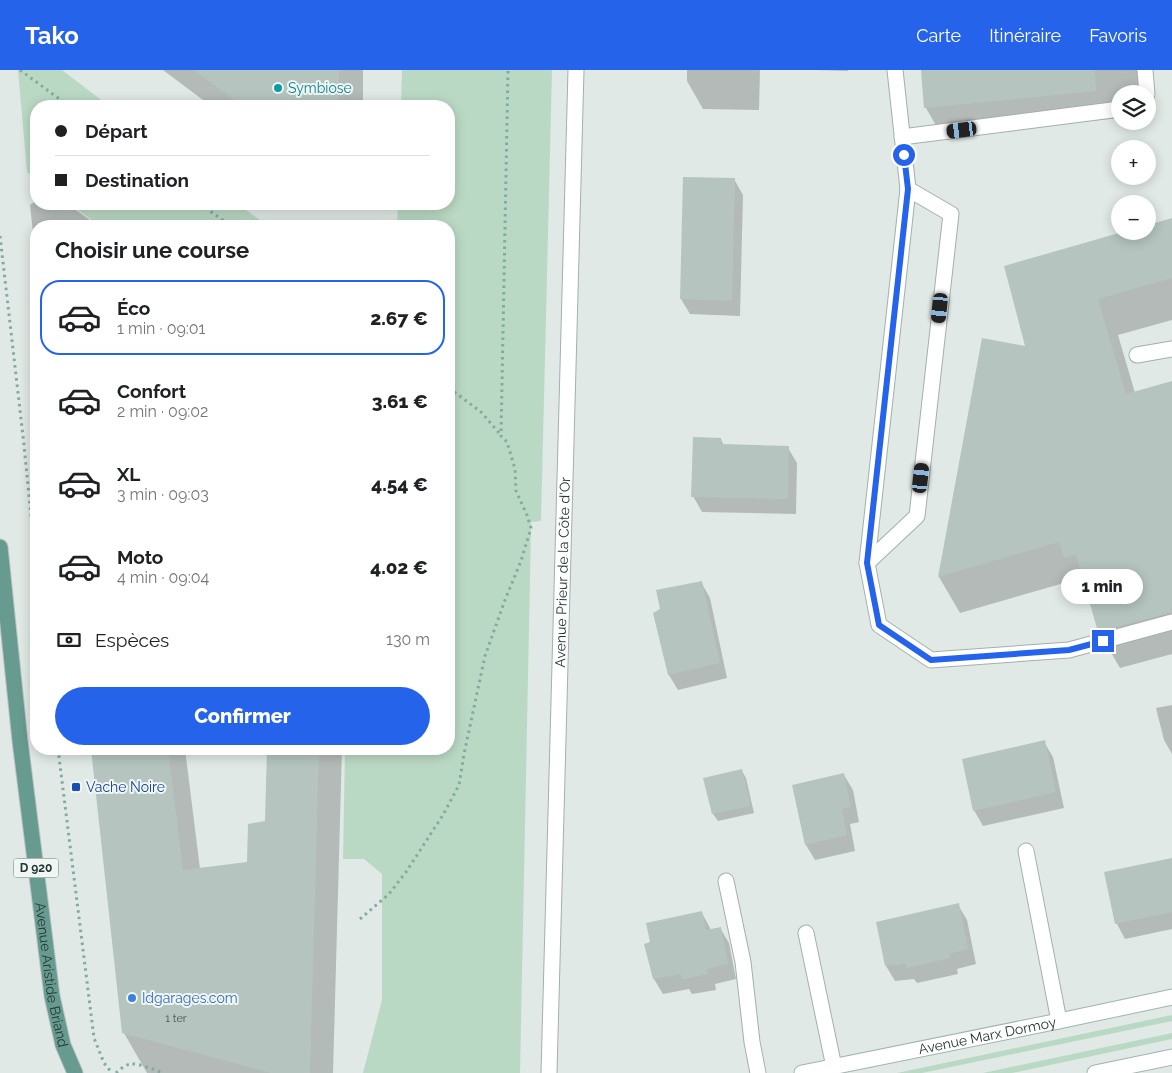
<!DOCTYPE html>
<html lang="fr">
<head>
<meta charset="utf-8">
<style>
  body { margin:0; font-family:Raleway,sans-serif; background:#f2f2f2; color:#202124; height:100vh; display:flex; flex-direction:column; font-size:19px; white-space:nowrap }
  * { box-sizing:border-box; margin:0 }
  p { font-size:16px; color:#757577 }
  .icon { flex:none; width:28px; height:28px; fill:none; stroke:currentColor; stroke-width:2; stroke-linecap:round; stroke-linejoin:round }
  .map { position:relative; flex:1; overflow:hidden }
  .details { position:absolute; left:30px; top:150px; width:425px; height:535px; display:flex; flex-direction:column; background:#fff; border-radius:20px; box-shadow:0 2px 12px #0003 }
  .details>* { flex:none }
  .top-card { position:absolute; left:30px; top:30px; width:425px; height:110px; border-radius:20px; box-shadow:0 2px 12px #0003; display:grid; align-content:center; height:110px; padding:0 25px; background:#fff }
  .tools { position:absolute; left:1111px; top:15px; display:grid; gap:10px }
  .tools a { display:grid; place-items:center; width:45px; height:45px; border-radius:50%; background:#fff; box-shadow:0 2px 12px #0003; font-size:25px }
  .end { position:absolute; width:22px; height:22px; margin:-11px; border:6px solid #2563eb; background:#fff; box-shadow:0 0 0 2px #fff }
  .from { border-radius:50% }
  .bubble { position:absolute; height:35px; border-radius:18px; background:#fff; box-shadow:0 2px 12px #0003; font-size:16px; font-weight:800; line-height:35px; text-align:center }
  .car { position:absolute; width:15px; height:30px; margin:-15px -8px; border-radius:6px; box-shadow:0 0 4px 1px #0007; background:linear-gradient(#222 24%,#8ab4d8 0 40%,#222 0 76%,#8ab4d8 0 86%,#222 0) }
  .top-card b { display:flex; align-items:center; gap:18px; height:48px; font-size:19px }
  .top-card b+b { border-top:1px solid #e0e0e0 }
  .top-card i { width:12px; height:12px; background:#202124 }
  ul { padding:0; list-style:none }
  li { display:flex; align-items:center; gap:15px; height:75px; margin:0 10px 8px; padding:0 15px; border:2px solid transparent; border-radius:20px }
  li div { flex:1 }
  li b { display:block; font-size:19px }
  li em { font-style:normal; font-weight:800 }
  li.on { border-color:#2563eb }
  li>.icon { width:45px; height:45px; stroke-width:1.5 }
  h2 { padding:0 25px; font-size:22px; line-height:60px }
  .pay { display:flex; align-items:center; gap:12px; height:55px; padding:0 25px; font-size:19px }
  .pay p { margin-inline-start:auto }
  .primary-button { display:flex; gap:10px; margin-top:auto; padding:10px 25px }
  .primary-button a { flex:1; height:58px; border-radius:30px; background:#2563eb; color:#fff; font-size:20px; font-weight:800; line-height:58px; text-align:center }
  header { display:flex; align-items:center; gap:30px; box-sizing:border-box; height:70px; padding:0 25px; background:#2563eb; color:#fff }
  header strong { font-size:24px }
  nav { display:flex; gap:28px; margin-inline-start:auto; font-size:18px }
  .map>svg:first-child { display:block }
  .green { fill:#bad9c4 }
  .shadow { fill:#0003 }
  .building { fill:#b5c4bf }
  .lines { fill:none; stroke-linecap:round; stroke-linejoin:round }
  .service-casing { stroke:#a3b0ac; stroke-width:17 }
  .minor-casing { stroke:#a3b0ac; stroke-width:17 }
  .secondary-casing { stroke:#a0b4ae; stroke-width:17 }
  .primary-casing { stroke:#bdc3c2; stroke-width:17 }
  .path { stroke:#83aaa0; stroke-width:3; stroke-dasharray:2.5 4; stroke-linecap:butt }
  .service { stroke:#fff; stroke-width:15 }
  .minor { stroke:#fff; stroke-width:15 }
  .secondary { stroke:#fff; stroke-width:15 }
  .primary { stroke:#689b90; stroke-width:15 }
  .route { stroke:#2563eb; stroke-width:6 }
  .culture-dot { fill:#0f9aa8; stroke:#f0f6f3; stroke-width:2 }
  .transit-dot { fill:#1a4fb4; stroke:#f0f6f3; stroke-width:2 }
  .shop-dot { fill:#3f7fe0; stroke:#f0f6f3; stroke-width:2 }
  .labels { text-anchor:middle; stroke-width:4; stroke-linejoin:round; paint-order:stroke }
  .number-label { font-size:11px; fill:#475b56 }
  .shield { fill:#f0f6f3; stroke:#60716d; stroke-width:1 }
  .shield-label { font-size:12px; font-weight:bold; fill:#223833 }
  .culture-label { font-size:14px; fill:#0d838f; stroke:#f0f6f3; text-anchor:start }
  .street-label { font-size:14px; fill:#223833; stroke:#f0f6f3 }
  .transit-label { font-size:14px; fill:#164399; stroke:#f0f6f3; text-anchor:start }
  .shop-label { font-size:14px; fill:#366cbe; stroke:#f0f6f3; text-anchor:start }
</style>
</head>
<body>
<header>
<strong>Tako</strong>
<nav><a>Carte</a><a>Itinéraire</a><a>Favoris</a></nav>
</header>
<div class="map">
<svg width="1172" height="1003" viewBox="0 0 1172 1003">
  <rect width="100%" height="100%" fill="#e0e9e5"/>
  <g class="green">
    <path d="M18,0H62L109,36H36V109L27,102Z"/>
    <path d="M402,0H552L541,451L531,452V458L520,1003H363L382,930V804L364,789H343L345,679H449V156H397L398,134H449V36H401Z"/>
    <path d="M70,134H238L268,156H100Z"/>
    <path d="M1172,945V951L922,1003H897Z"/>
    <path d="M1172,963V969L1012,1003H983Z"/>
  </g>
  <g class="shadow">
    <path d="M163,0H363V36H211Z"/>
    <path d="M687,0H760L759,40L703,39L687,11Z"/>
    <path d="M815,0H848V1Z"/>
    <path d="M922,0H1137L1140,24H1120V48L942,66L926,38Z"/>
    <path d="M684,108L734,109L743,125L740,246L690,244L681,229Z"/>
    <path d="M36,131V134H68L98,156H36V191L30,135Z"/>
    <path d="M1172,150V250L1118,265L1135,323L1172,312V584L1120,598L1099,562L1088,523H1086L1078,509L960,543L939,507L983,270L1026,277L1148,161V157Z"/>
    <path d="M721,369L724,376L788,378L797,393L796,444L702,442L693,426Z"/>
    <path d="M701,512L710,528L727,608L678,620L669,605L655,543Z"/>
    <path d="M1172,635V684L1164,670L1156,638Z"/>
    <path d="M1044,672L1053,687L1064,738L983,756L974,740Z"/>
    <path d="M93,679H185L200,799L248,793L266,753L268,679H342L333,1003H147L124,963Z"/>
    <path d="M742,701L746,708L754,743L718,751L713,744Z"/>
    <path d="M844,705L853,720L859,752L850,754L855,781L815,790L806,775L793,716Z"/>
    <path d="M1172,789V859L1125,869L1117,854L1106,803Z"/>
    <path d="M958,835L967,850L976,894L957,899L958,904L917,913L914,909L895,911L886,896Z"/>
    <path d="M702,843L711,860L720,858L729,873L736,909L715,914L716,920L692,924L689,919L663,924L654,909L645,875Z"/>
  </g>
  <g class="building">
    <path d="M194,0H339L338,36H242Z"/>
    <path d="M921,0H1095L1096,21L924,38Z"/>
    <path d="M683,107L735,108L732,231L680,229Z"/>
    <path d="M1172,148V208L1098,229L1126,324L1172,311V542L1098,562L1076,485L1064,488L1059,472L938,507L982,268L1025,276L1004,196L1126,161H1148V155Z"/>
    <path d="M693,367L721,368V374L789,376L788,429L691,427Z"/>
    <path d="M702,511L720,593L668,605L653,543L660,539L656,520Z"/>
    <path d="M1045,670L1056,722L973,741L962,689Z"/>
    <path d="M91,679H168L183,800L247,792L248,754L265,751L267,679H319L310,1003H271L122,963Z"/>
    <path d="M742,699L751,736L712,744L703,708Z"/>
    <path d="M844,703L851,737L842,739L847,765L805,775L792,715Z"/>
    <path d="M1172,788V842L1115,854L1104,802Z"/>
    <path d="M959,833L968,879L949,884L951,888L907,898L905,894L885,896L876,852Z"/>
    <path d="M702,841L706,860L721,857L728,894L707,899L708,904L682,910L680,904L653,909L644,874L650,872L646,853Z"/>
  </g>
  <g class="lines">
    <g class="service-casing">
      <g id="service">
        <path d="M895,0L908,119L867,493L879,555L931,590L1069,580L1172,552"/>
        <path d="M1145,0L1147,24"/>
        <path d="M902,67L1120,39"/>
        <path d="M1137,285L1172,279"/>
        <path d="M867,493L917,446L951,144L908,119"/>
        <path d="M1026,781L1059,951"/>
        <path d="M726,811L743,892L752,972L758,1003"/>
        <path d="M806,863L834,997"/>
      </g>
    </g>
    <g class="minor-casing">
      <g id="minor">
        <path id="s1" d="M549,1003L576,0"/>
      </g>
    </g>
    <g class="secondary-casing">
      <g id="secondary">
        <path id="s2" d="M802,1003L1059,951L1172,927"/>
        <path d="M1095,1003L1172,987"/>
      </g>
    </g>
    <g class="primary-casing">
      <g id="primary">
        <path id="s3" d="M0,477L20,671L52,926L63,975L75,1003"/>
      </g>
    </g>
    <g class="path">
      <path d="M20,0L69,36"/>
      <path d="M200,134L231,156"/>
      <path d="M0,166L24,375L36,496"/>
      <path d="M449,318L481,342L500,364"/>
      <path d="M58,679L94,968L104,993L112,1003"/>
      <path d="M360,849L389,824L406,802L443,745L459,715L464,684L485,586L505,530L521,491L531,458L527,445L516,421L515,399L507,372L501,366L508,0"/>
      <path d="M116,1003C119,1000 125,995 130,994C139,993 155,1000 163,1003"/>
    </g>
    <use href="#service" class="service"/>
    <use href="#minor" class="minor"/>
    <use href="#secondary" class="secondary"/>
    <use href="#primary" class="primary"/>
  </g>
  <g class="lines">
    <path class="route" d="M904,85L908,119L867,493L879,555L931,590L1069,580L1103,571"/>
  </g>
  <circle class="culture-dot" cx="278" cy="18" r="5"/>
  <rect class="transit-dot" x="71" y="712" width="10" height="10" rx="2.5"/>
  <circle class="shop-dot" cx="132" cy="928" r="5"/>
  <g class="labels">
    <g class="number-label">
      <text x="176" y="952">1 ter</text>
    </g>
    <rect class="shield" x="13.5" y="788.5" width="45" height="19" rx="4"/>
    <g class="shield-label">
      <text x="36" y="802">D 920</text>
    </g>
    <g class="culture-label">
      <text x="288" y="23">Symbiose</text>
    </g>
    <g class="street-label">
      <text dy="5" stroke="none"><textPath href="#s1" startOffset="501">Avenue Prieur de la Côte d'Or</textPath></text>
      <text dy="5" stroke="none"><textPath href="#s3" startOffset="431">Avenue Aristide Briand</textPath></text>
      <text dy="5" stroke="none"><textPath href="#s2" startOffset="189">Avenue Marx Dormoy</textPath></text>
    </g>
    <g class="transit-label">
      <text x="86" y="722">Vache Noire</text>
    </g>
    <g class="shop-label">
      <text x="142" y="933">Idgarages.com</text>
    </g>
  </g>
</svg>
<div class="tools">
<a><svg class="icon" aria-label="layers" viewBox="0 0 24 24"><path d="M12 4l9 5-9 5-9-5zM3 14l9 5 9-5"/></svg></a>
<a>+</a>
<a>−</a>
</div>
<i class="end from" style="left:904px;top:85px"></i>
<i class="end" style="left:1103px;top:571px"></i>
<div class="bubble" style="left:1061px;top:499px;width:82px">1 min</div>
<i class="car" style="left:962px;top:60px;rotate:263deg"></i>
<i class="car" style="left:940px;top:238px;rotate:186deg"></i>
<i class="car" style="left:921px;top:408px;rotate:6deg"></i>
<div class="top-card">
<b><i class="from"></i>Départ</b>
<b><i></i>Destination</b>
</div>
<section class="details">
<h2>Choisir une course</h2>
<ul>
<li class="on"><svg class="icon" aria-label="car" viewBox="0 0 24 24"><path d="M5 17H2v-5l4-1 3-4h7l3 4 3 1v5h-3M9 17h6M6 11h13"/><circle cx="7" cy="17" r="2"/><circle cx="17" cy="17" r="2"/></svg><div><b>Éco</b><p>1 min · 09:01</p></div><em>2.67 €</em></li>
<li><svg class="icon" aria-label="car" viewBox="0 0 24 24"><path d="M5 17H2v-5l4-1 3-4h7l3 4 3 1v5h-3M9 17h6M6 11h13"/><circle cx="7" cy="17" r="2"/><circle cx="17" cy="17" r="2"/></svg><div><b>Confort</b><p>2 min · 09:02</p></div><em>3.61 €</em></li>
<li><svg class="icon" aria-label="car" viewBox="0 0 24 24"><path d="M5 17H2v-5l4-1 3-4h7l3 4 3 1v5h-3M9 17h6M6 11h13"/><circle cx="7" cy="17" r="2"/><circle cx="17" cy="17" r="2"/></svg><div><b>XL</b><p>3 min · 09:03</p></div><em>4.54 €</em></li>
<li><svg class="icon" aria-label="car" viewBox="0 0 24 24"><path d="M5 17H2v-5l4-1 3-4h7l3 4 3 1v5h-3M9 17h6M6 11h13"/><circle cx="7" cy="17" r="2"/><circle cx="17" cy="17" r="2"/></svg><div><b>Moto</b><p>4 min · 09:04</p></div><em>4.02 €</em></li>
</ul>
<div class="pay"><svg class="icon" aria-label="cash" viewBox="0 0 24 24"><path d="M3 7h18v10H3z"/><circle cx="12" cy="12" r="2"/></svg>Espèces<p>130 m</p></div>
<div class="primary-button"><a>Confirmer</a></div>
</section>
</div>
</body>
</html>
